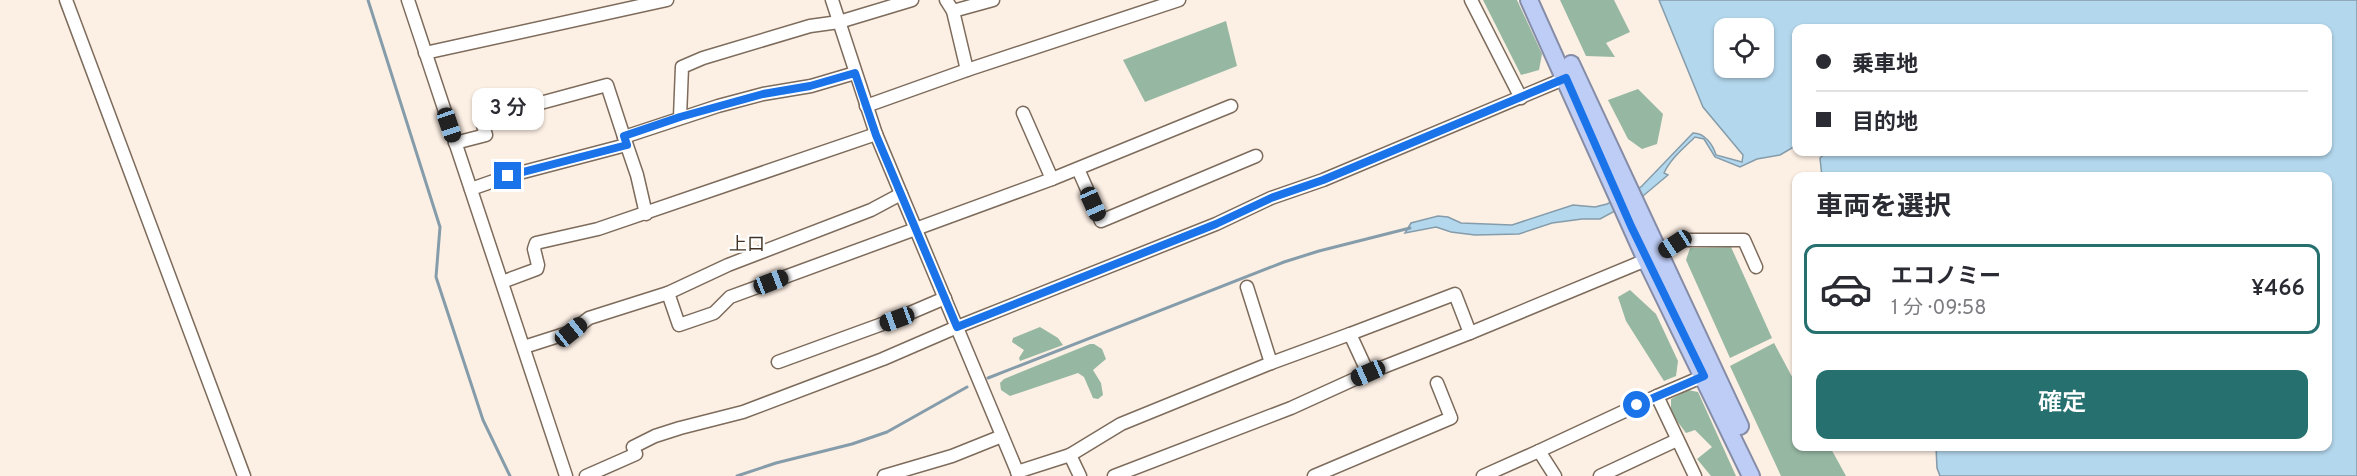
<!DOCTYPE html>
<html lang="ja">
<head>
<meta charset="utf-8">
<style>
  body { margin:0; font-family:Overpass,"Noto Sans JP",sans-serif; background:#f2f2f3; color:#2b2b33; height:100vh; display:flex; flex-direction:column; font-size:22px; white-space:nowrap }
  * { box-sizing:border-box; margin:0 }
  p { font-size:20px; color:#7c7c81 }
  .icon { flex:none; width:33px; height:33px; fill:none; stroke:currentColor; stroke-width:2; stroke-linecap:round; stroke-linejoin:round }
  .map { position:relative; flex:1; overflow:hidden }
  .details { position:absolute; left:1792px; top:172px; width:540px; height:279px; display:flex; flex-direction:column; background:#fff; border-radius:12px; box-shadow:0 2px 4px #0004 }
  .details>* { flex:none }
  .guide { position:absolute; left:1792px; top:24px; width:540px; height:132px; border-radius:12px; box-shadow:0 2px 4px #0004; display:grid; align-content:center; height:132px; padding:0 24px; background:#fff }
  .controls { position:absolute; left:1714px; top:18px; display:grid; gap:12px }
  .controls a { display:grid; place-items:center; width:60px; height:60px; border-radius:12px; background:#fff; box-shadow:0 2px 4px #0004; font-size:30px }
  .end { position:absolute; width:27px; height:27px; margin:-14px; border:8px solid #1a73e8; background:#fff; box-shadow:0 0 0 3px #fff }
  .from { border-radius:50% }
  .bubble { position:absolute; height:42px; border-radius:12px; background:#fff; box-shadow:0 2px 4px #0004; font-size:20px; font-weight:600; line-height:42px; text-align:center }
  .car { position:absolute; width:18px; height:36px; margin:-18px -9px; border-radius:8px; box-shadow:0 0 4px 2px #0007; background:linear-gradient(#222 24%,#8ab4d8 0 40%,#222 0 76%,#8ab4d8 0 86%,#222 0) }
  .guide b { display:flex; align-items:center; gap:21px; height:57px; font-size:22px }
  .guide b+b { border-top:2px solid #e1e1e2 }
  .guide i { width:15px; height:15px; background:#2b2b33 }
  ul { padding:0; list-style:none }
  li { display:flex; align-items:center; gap:18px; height:90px; margin:0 12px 9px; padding:0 12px; border:3px solid #e1e1e2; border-radius:12px }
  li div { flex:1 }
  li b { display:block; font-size:22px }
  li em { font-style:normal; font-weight:600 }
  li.current { border-color:#267170 }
  li>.icon { width:54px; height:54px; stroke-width:1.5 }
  h2 { padding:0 24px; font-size:27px; line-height:72px }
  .action { display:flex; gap:12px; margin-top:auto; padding:12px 24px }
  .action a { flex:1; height:69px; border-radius:12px; background:#267170; color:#fff; font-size:24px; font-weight:600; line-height:69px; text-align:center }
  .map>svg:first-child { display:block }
  .forest { fill:#96b8a3 }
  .water { fill:#b3d7ed; stroke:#859caa; stroke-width:1.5; fill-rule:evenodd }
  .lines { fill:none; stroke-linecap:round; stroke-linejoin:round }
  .stream { stroke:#859caa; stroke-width:3 }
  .minor-casing { stroke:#7d6b5b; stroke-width:15 }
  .highway-casing { stroke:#858ca5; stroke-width:20 }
  .minor { stroke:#fff; stroke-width:12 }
  .highway { stroke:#becdf6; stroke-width:16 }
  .route { stroke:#1a73e8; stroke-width:8 }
  .labels { text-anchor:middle; stroke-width:4.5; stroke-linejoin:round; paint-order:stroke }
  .neighbourhood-label { font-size:18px; fill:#423223; stroke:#fff }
</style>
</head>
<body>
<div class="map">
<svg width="2357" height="476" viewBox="0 0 2357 476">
  <rect width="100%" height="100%" fill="#fcefe4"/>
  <g class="forest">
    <path d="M1483,0H1517L1542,54L1539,70L1521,75Z"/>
    <path d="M1560,0H1614L1630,32L1606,43L1615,57L1586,56Z"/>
    <path d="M1226,21L1237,66L1145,102L1123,60Z"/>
    <path d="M1638,89L1663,114L1657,144L1642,149L1628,139L1608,100Z"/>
    <path d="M1731,247L1772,338L1730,358L1686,260L1690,248Z"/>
    <path d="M1630,290L1656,314L1678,361L1676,376L1664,381L1626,321L1618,297Z"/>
    <path d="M1040,327L1058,338L1063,345L1020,361L1019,358L1024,350L1012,342L1013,338Z"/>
    <path d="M1774,343L1797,386V447H1830L1846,476H1781L1730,366Z"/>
    <path d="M1090,344H1094L1102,349L1106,359L1093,370L1101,383L1103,395L1098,399L1093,398L1084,377L1078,373L1010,396L1001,390L1000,383L1004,379Z"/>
    <path d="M1688,390L1698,392L1736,476H1711L1697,459L1712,447L1695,430L1686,433L1671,413V399Z"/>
  </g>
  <path class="water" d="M1659,0H2357V476H1940L1937,468L1936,447H2328V177H1822L1820,158L1827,152H2328V28H1797V145L1780,155L1757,159L1740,167L1715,157L1704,139L1695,137C1684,148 1670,159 1664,173L1668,175L1643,196L1600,219H1582L1552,223L1519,234L1475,235L1451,232L1436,227L1405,233L1411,223L1438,216L1448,217L1461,223L1512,225L1573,205L1595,207L1607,204L1641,187L1693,133C1705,133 1713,145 1716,155L1742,162L1743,155L1703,107ZM1725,28H1764V68H1725Z"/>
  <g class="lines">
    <g class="stream">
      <path d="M368,0L440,227L436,277L483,420L510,476"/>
      <path d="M988,378L1284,262L1319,251L1410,228"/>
      <path d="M737,476L776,463L852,444L887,432L967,387"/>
    </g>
    <g class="minor-casing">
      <g id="minor">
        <path d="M66,0L244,476"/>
        <path d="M408,0L566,476"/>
        <path d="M832,0L876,134L1019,476"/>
        <path d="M946,0L953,11L967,70"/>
        <path d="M1471,0L1521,98"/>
        <path d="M953,11L993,0"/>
        <path d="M425,53L667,0"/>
        <path d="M866,106L967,70L1179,0"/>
        <path d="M1023,113L1052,179"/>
        <path d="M680,117L682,67L703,58L810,26L839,22L912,0"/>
        <path d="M455,143L486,135L481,119L607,85L624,137"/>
        <path d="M1078,169L1101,221L1256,156"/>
        <path d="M471,189L508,176L626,145"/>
        <path d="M646,214L637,175L624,137L718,106L763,94L811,86L855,73"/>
        <path d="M502,282L537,269L538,265L534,249L536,243L598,229L876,134"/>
        <path d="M1247,287L1271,363"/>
        <path d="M668,293L728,265L871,210L901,194"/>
        <path d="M1350,334L1455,294L1470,333"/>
        <path d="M524,347L571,332L589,318L668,293L679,325L714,313L730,297L1052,179L1231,106"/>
        <path d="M778,362L896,319L945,298"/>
        <path d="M1070,455L1121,424L1271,363L1350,334L1368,373"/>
        <path d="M1017,472L1070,455L1080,476"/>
        <path d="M586,476L636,454L633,447L655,436L680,428L743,412L883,359L957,327L1216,224L1271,198L1323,180L1566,78"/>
        <path d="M884,476L952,456L1002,436"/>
        <path d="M1114,476L1291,408L1368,373L1470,333L1646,260L1675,244L1685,240H1744L1756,267"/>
        <path d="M1314,476L1451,418L1437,383"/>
        <path d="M1483,476L1539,451"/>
        <path d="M1555,476L1539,451L1657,396"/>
        <path d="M1600,476L1677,440"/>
        <path d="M1695,476L1657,396L1704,376"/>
      </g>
    </g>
    <g class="highway-casing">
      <g id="highway">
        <path d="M1529,0L1646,260L1751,476"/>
        <path d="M1571,64L1740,426"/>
      </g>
    </g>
    <use href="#minor" class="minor"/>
    <use href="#highway" class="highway"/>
  </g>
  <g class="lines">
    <path class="route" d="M508,176L627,145L624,136L680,117L763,94L810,86L855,73L876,135L957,327L1216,224L1271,198L1323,180L1566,78L1631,226L1704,376L1637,405"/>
  </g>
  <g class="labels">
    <g class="neighbourhood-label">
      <text x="747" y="250">上口</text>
    </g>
  </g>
</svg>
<div class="controls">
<a><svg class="icon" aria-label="locate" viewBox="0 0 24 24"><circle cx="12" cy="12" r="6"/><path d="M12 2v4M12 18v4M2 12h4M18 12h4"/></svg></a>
</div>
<i class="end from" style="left:1637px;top:405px"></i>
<i class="end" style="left:508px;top:176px"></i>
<div class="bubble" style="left:472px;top:88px;width:72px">3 分</div>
<i class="car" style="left:449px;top:125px;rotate:161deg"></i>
<i class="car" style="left:1093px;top:204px;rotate:156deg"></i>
<i class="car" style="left:1675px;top:244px;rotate:237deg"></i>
<i class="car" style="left:771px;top:282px;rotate:69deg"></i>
<i class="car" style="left:897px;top:319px;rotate:250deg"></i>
<i class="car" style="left:571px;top:332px;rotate:51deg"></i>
<i class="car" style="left:1368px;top:373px;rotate:246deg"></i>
<div class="guide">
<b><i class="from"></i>乗車地</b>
<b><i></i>目的地</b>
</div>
<section class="details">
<h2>車両を選択</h2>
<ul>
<li class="current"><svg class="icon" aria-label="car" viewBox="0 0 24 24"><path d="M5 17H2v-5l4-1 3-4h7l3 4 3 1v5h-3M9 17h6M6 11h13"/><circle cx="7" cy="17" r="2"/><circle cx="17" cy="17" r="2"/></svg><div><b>エコノミー</b><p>1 分 · 09:58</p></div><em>¥466</em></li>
</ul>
<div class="action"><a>確定</a></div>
</section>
</div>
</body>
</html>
